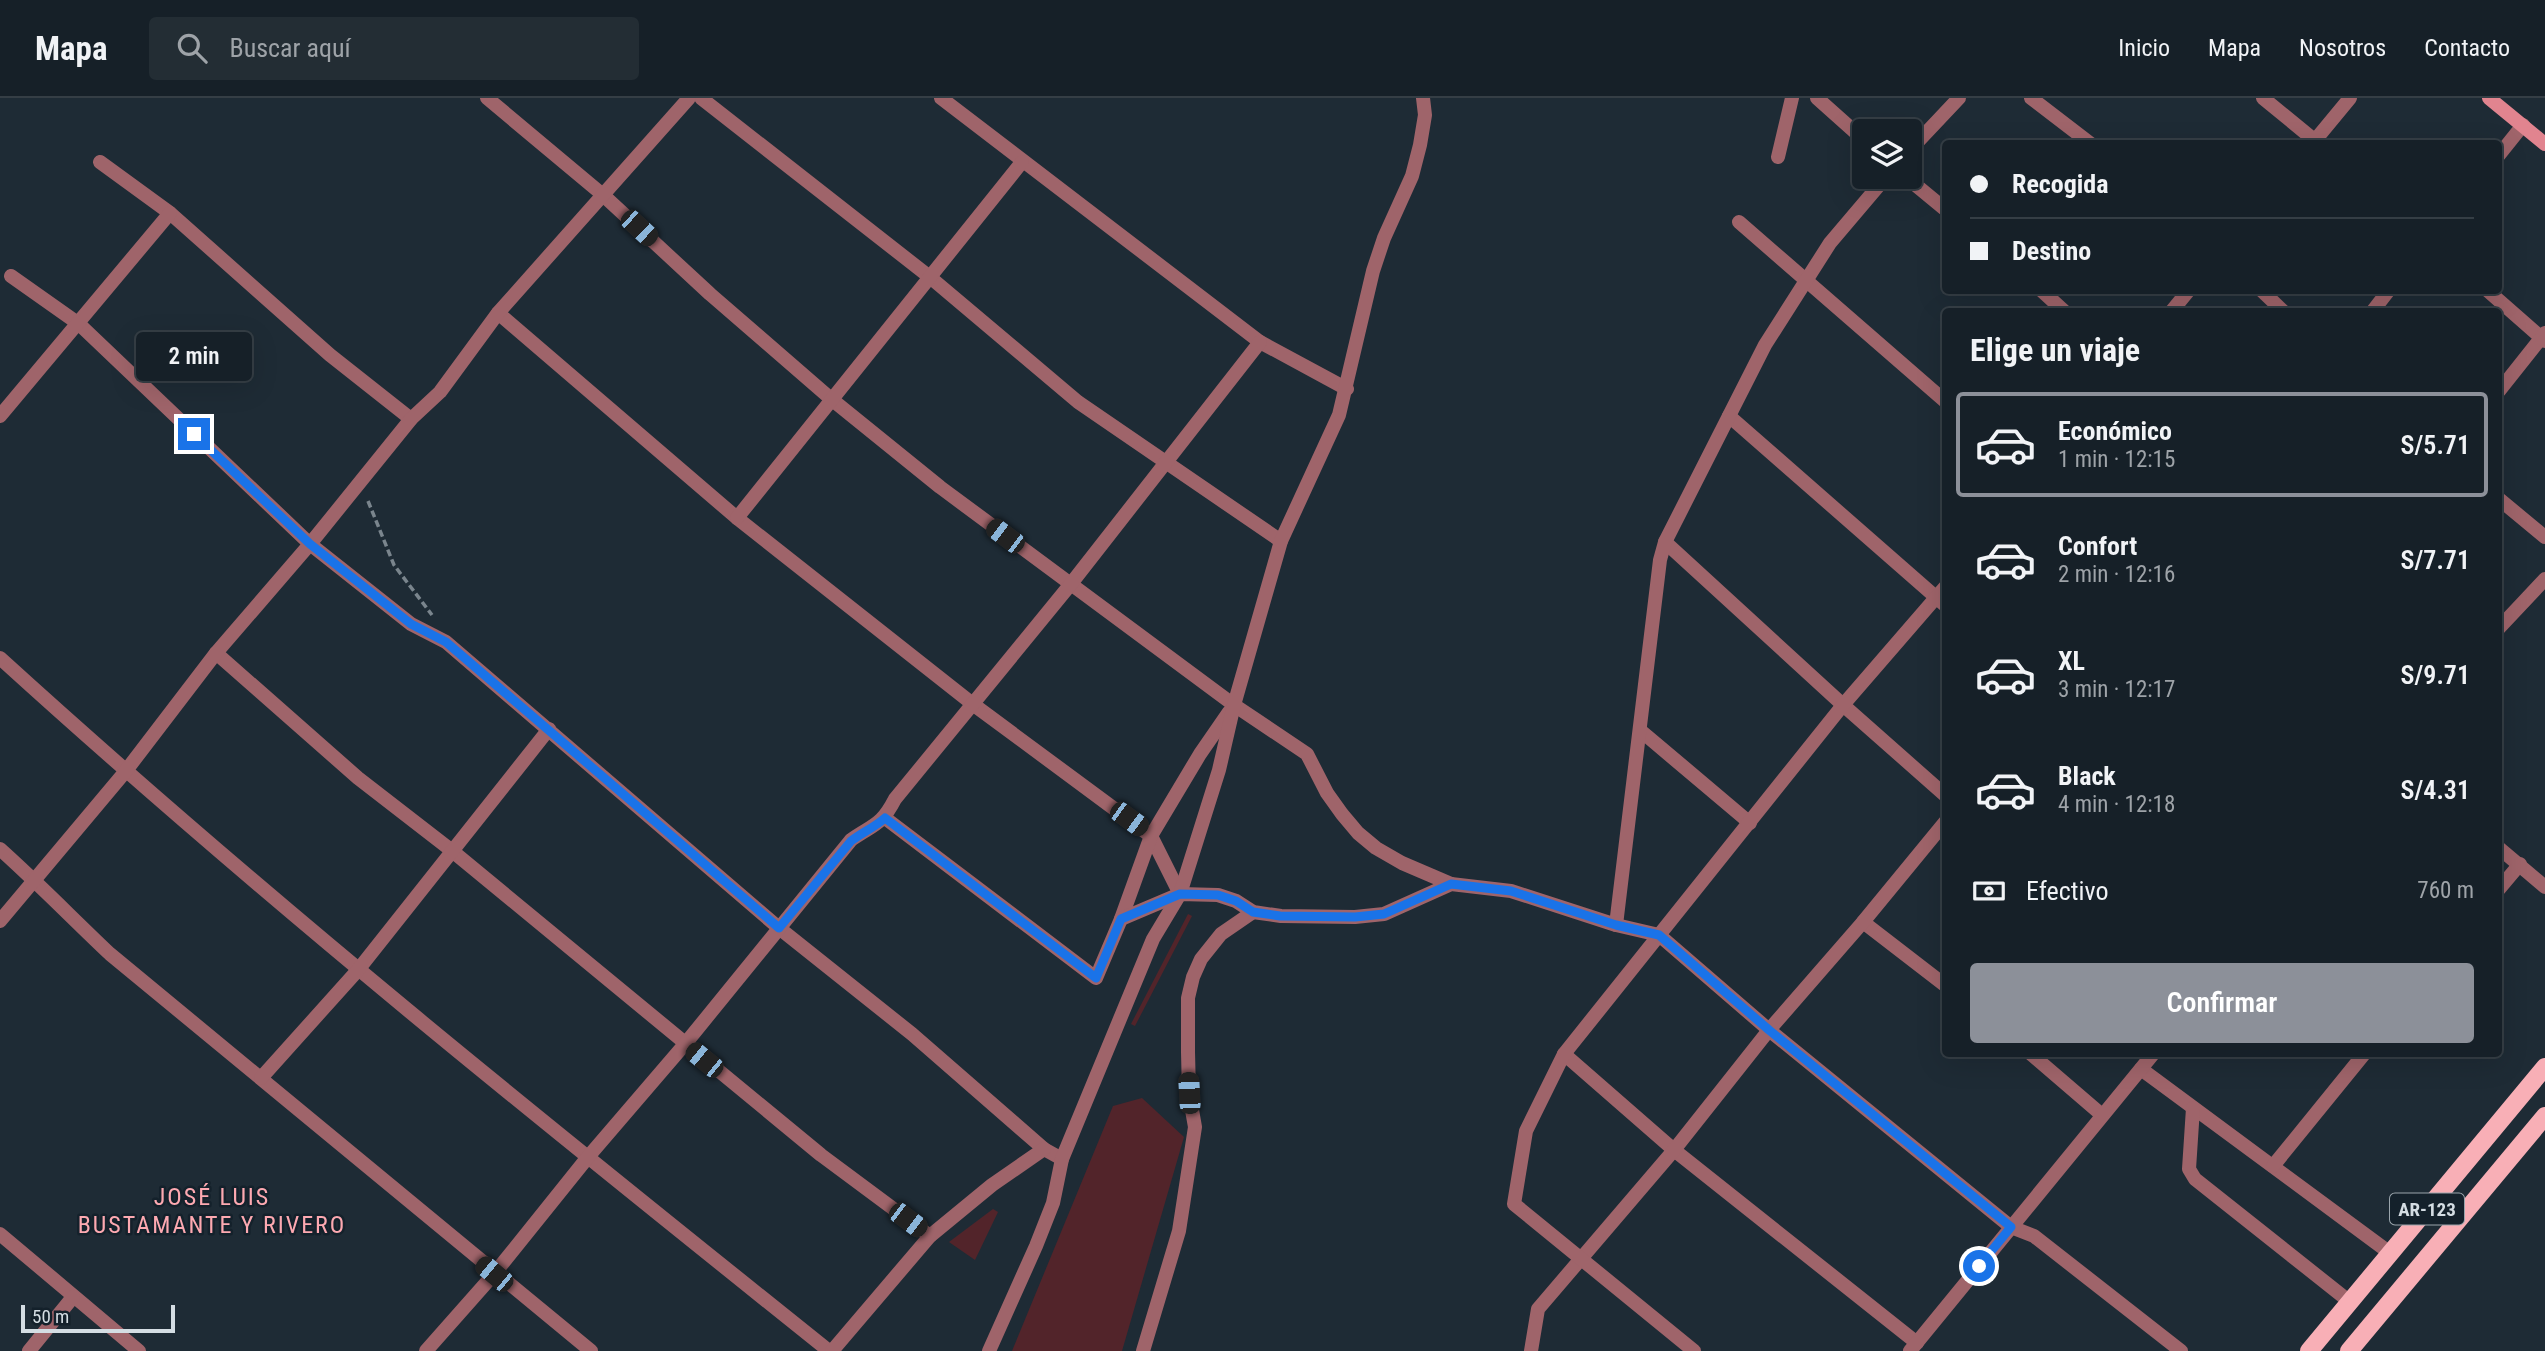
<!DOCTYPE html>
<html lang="es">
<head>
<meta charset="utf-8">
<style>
  body { margin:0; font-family:"Roboto Condensed",sans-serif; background:#232d34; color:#f1f3f6; height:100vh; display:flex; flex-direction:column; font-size:26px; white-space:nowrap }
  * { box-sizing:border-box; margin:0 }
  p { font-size:23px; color:#9ea3a8 }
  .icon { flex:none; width:38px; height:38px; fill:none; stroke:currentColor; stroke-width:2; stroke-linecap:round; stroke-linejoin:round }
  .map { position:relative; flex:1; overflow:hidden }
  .details { position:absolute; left:1942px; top:210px; width:560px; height:749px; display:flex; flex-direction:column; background:#162028; border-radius:7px; box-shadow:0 7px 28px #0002,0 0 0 2px #353e45 }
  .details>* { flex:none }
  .top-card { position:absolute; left:1942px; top:42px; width:560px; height:154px; border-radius:7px; box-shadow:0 7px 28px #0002,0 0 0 2px #353e45; display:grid; align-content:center; height:154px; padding:0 28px; background:#162028 }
  .controls { position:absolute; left:1852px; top:21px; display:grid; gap:14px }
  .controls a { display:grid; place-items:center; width:70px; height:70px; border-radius:7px; background:#162028; box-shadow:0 7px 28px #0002,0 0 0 2px #353e45; font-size:35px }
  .scale { position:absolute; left:21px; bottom:18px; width:154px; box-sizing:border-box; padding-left:7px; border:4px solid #d4dde3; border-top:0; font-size:19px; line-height:24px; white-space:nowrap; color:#d4dde3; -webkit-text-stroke:5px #14212b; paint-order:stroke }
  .end { position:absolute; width:32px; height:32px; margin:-16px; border:9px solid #1a73e8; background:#fff; box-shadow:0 0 0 4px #fff }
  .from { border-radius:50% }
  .bubble { position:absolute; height:49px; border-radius:7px; background:#162028; box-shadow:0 7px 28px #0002,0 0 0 2px #353e45; font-size:23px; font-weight:600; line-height:49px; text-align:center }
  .car { position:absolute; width:21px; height:42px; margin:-21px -10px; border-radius:9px; box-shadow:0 0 5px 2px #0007; background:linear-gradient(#222 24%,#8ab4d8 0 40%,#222 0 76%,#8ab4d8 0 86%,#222 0) }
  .top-card b { display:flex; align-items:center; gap:24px; height:66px; font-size:26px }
  .top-card b+b { border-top:2px solid #353e45 }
  .top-card i { width:18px; height:18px; background:#f1f3f6 }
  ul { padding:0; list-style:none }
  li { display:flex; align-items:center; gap:21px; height:105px; margin:0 14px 10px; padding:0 14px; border:4px solid transparent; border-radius:7px }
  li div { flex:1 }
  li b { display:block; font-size:26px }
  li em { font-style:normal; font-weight:600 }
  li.active { border-color:#8c9099 }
  li>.icon { width:63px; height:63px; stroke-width:1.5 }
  h2 { padding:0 28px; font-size:32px; line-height:84px }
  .pay { display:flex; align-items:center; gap:18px; height:77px; padding:0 28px; font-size:26px }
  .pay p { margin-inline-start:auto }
  .cta { display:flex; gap:14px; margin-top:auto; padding:14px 28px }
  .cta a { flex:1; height:80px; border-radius:7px; background:#8c9099; color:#fff; font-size:28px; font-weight:600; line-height:80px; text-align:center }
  header { display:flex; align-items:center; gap:42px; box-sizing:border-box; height:98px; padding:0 35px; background:#162028; border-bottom:2px solid #353e45 }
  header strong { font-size:33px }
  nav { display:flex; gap:38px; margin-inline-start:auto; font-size:24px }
  .search { width:490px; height:63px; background:#232d34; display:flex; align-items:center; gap:18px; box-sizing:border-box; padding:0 24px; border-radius:7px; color:#9ea3a8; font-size:26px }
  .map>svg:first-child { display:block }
  .green { fill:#52242a }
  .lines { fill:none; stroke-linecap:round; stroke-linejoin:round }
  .path { stroke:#7a858d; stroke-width:3.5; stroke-dasharray:7 3.5; stroke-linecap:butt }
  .street { stroke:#9f646a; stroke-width:14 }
  .secondary { stroke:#e1848f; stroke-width:14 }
  .primary { stroke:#f8afb6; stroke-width:18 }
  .route { stroke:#1a73e8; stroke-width:9 }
  .labels { text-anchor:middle; stroke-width:5; stroke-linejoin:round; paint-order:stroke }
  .shield { fill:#14212b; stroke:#9aa5ac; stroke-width:2 }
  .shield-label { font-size:19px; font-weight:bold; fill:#d4dde3 }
  .quarter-label { font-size:24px; letter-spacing:2px; fill:#fda9b1; stroke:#14212b }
</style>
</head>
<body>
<header>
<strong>Mapa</strong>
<div class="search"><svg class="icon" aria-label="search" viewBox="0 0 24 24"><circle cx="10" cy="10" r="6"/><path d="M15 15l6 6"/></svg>Buscar aquí</div>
<nav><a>Inicio</a><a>Mapa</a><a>Nosotros</a><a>Contacto</a></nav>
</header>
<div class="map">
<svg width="2545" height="1253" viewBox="0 0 2545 1253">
  <rect width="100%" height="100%" fill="#1e2b35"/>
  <g class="green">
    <path d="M1188,816L1192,818L1135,928L1131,926Z"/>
    <path d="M1142,1000L1184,1039L1122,1253H1012L1113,1008Z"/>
    <path d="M993,1111L998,1114L975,1162L949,1144Z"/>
  </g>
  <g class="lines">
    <path class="path" d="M368,403L394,467L432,517"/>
    <g class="street">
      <path d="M487,0L603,97L710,196L830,300L940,389L1234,607L1307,656L1327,695L1342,716L1358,735L1376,750L1402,765L1451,786"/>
      <path d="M701,0L931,180L1078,304L1281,443"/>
      <path d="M941,0L1260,244L1347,291"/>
      <path d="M1817,0L1864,42"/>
      <path d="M2031,0L2091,46"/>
      <path d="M2263,0L2319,46"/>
      <path d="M2312,46L2350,0"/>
      <path d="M1909,53L1959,0"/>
      <path d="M2499,57L2523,27"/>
      <path d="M1778,59L1792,0"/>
      <path d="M100,64L170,115L330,257L411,321"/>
      <path d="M1906,79L1946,112"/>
      <path d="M1739,124L1946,304"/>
      <path d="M11,178L79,226L310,446L411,526L446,544L779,830L912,936L1044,1051L1062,1061"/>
      <path d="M2041,192L2065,214"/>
      <path d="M2261,192L2284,214"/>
      <path d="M2487,192L2545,243"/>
      <path d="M2171,214L2189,192"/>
      <path d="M2372,214L2389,192"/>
      <path d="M498,215L737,420L974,607L1151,738L1180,796"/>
      <path d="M2499,293L2545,235"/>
      <path d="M0,318L170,115"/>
      <path d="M1729,318L1946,508"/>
      <path d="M2499,401L2545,439"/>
      <path d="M737,420L1022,64"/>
      <path d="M1665,444L1843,607L1946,698"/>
      <path d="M2499,530L2545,481"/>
      <path d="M216,555L358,680L451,752L821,1057L930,1138"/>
      <path d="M0,560C267,803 548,1028 829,1253"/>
      <path d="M1641,633L1750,725"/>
      <path d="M885,720L1096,880L1121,821L1151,738L1200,656L1229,614"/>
      <path d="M2499,750L2545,789"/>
      <path d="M0,751C38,785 73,821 110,856L591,1253"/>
      <path d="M2499,791L2520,766"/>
      <path d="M1121,821L1180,796L1218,797L1236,803L1253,814L1281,818L1355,819L1384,816L1451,786L1511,793L1616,827L1659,837L1769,932L2011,1129L2034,1138L2181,1253"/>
      <path d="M0,823L125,674L216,555L310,446L411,321L440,294L498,215L689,0"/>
      <path d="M1863,824L1946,888"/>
      <path d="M1616,827L1660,462L1665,444L1765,247L1830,145L1886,79"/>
      <path d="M1564,956L1674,1052L1917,1245"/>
      <path d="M2031,956L2102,1017"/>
      <path d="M2141,971L2390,1155"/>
      <path d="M261,980L358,872L549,631"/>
      <path d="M2193,1010L2189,1071L2195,1081L2350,1204"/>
      <path d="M2273,1068L2364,956"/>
      <path d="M0,1136L139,1253"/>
      <path d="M29,1253L73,1199"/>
      <path d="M426,1253L494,1176L588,1059L685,946L851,742C874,726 881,728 895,701L1070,487L1260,244"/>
      <path d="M832,1253L930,1138L992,1087L1044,1051"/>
      <path d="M989,1253L1036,1148L1053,1105L1062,1061L1153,841L1180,796L1219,672L1234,607L1281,443L1339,317L1373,173L1384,140L1412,78L1420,47L1425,17L1423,0"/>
      <path d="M1143,1253L1179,1133L1195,1029L1189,995L1188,954V900L1193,879L1201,861L1221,836L1253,814"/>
      <path d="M1531,1253L1538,1211L1674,1052L1769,932L1863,824L1946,723"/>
      <path d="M1694,1253L1514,1106L1526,1033L1564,956L1843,607L1946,488"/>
      <path d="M1910,1253L2153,956"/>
    </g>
    <path class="secondary" d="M2489,0L2545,46"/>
    <g class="primary">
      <path d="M2309,1253L2545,969"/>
      <path d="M2349,1253L2545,1018"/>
    </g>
  </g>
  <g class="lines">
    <path class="route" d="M194,336L310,446L411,526L446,544L779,830L851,743C863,734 875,729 885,720L1096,880L1121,821L1180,796L1218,797L1236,803L1253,814L1280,818L1355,819L1384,816L1451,786L1511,793L1616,827L1659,837L1769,932L2011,1129L1979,1168"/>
  </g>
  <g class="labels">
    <rect class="shield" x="2390" y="1095.5" width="74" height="31" rx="5"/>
    <g class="shield-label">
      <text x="2427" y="1118">AR-123</text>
    </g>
    <g class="quarter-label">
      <text x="212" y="1107">JOSÉ LUIS<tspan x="212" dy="28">BUSTAMANTE Y RIVERO</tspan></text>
    </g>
  </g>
</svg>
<div class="controls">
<a><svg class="icon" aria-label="layers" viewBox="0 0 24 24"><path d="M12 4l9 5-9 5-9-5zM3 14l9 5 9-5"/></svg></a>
</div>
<div class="scale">50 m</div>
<i class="end from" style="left:1979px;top:1168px"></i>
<i class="end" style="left:194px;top:336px"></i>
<div class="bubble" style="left:136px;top:234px;width:116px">2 min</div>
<i class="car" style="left:639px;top:130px;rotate:133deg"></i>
<i class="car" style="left:1005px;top:438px;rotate:307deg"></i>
<i class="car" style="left:1129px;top:721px;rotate:126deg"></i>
<i class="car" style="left:704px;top:962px;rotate:309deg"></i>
<i class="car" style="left:1189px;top:995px;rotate:357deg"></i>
<i class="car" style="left:908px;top:1122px;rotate:127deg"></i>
<i class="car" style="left:494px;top:1176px;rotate:310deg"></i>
<div class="top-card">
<b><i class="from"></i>Recogida</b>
<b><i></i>Destino</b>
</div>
<section class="details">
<h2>Elige un viaje</h2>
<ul>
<li class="active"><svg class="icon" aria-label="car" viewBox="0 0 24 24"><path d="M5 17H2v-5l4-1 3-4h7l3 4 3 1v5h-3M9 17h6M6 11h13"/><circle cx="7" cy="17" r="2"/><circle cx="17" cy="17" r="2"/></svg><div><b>Económico</b><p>1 min · 12:15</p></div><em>S/5.71</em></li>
<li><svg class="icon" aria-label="car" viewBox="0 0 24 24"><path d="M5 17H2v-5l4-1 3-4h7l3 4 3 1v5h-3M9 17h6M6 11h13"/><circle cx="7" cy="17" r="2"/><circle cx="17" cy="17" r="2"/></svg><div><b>Confort</b><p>2 min · 12:16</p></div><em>S/7.71</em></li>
<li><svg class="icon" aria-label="car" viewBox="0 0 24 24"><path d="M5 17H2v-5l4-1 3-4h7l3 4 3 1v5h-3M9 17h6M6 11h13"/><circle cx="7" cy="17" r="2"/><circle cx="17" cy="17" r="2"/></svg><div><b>XL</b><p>3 min · 12:17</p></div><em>S/9.71</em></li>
<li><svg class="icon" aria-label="car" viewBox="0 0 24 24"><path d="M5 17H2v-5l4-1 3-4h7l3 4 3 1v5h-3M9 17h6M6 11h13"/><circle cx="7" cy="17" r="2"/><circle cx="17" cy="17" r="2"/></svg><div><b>Black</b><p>4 min · 12:18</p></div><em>S/4.31</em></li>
</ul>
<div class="pay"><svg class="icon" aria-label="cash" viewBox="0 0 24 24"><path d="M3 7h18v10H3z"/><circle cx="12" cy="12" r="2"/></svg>Efectivo<p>760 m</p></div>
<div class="cta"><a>Confirmar</a></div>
</section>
</div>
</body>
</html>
